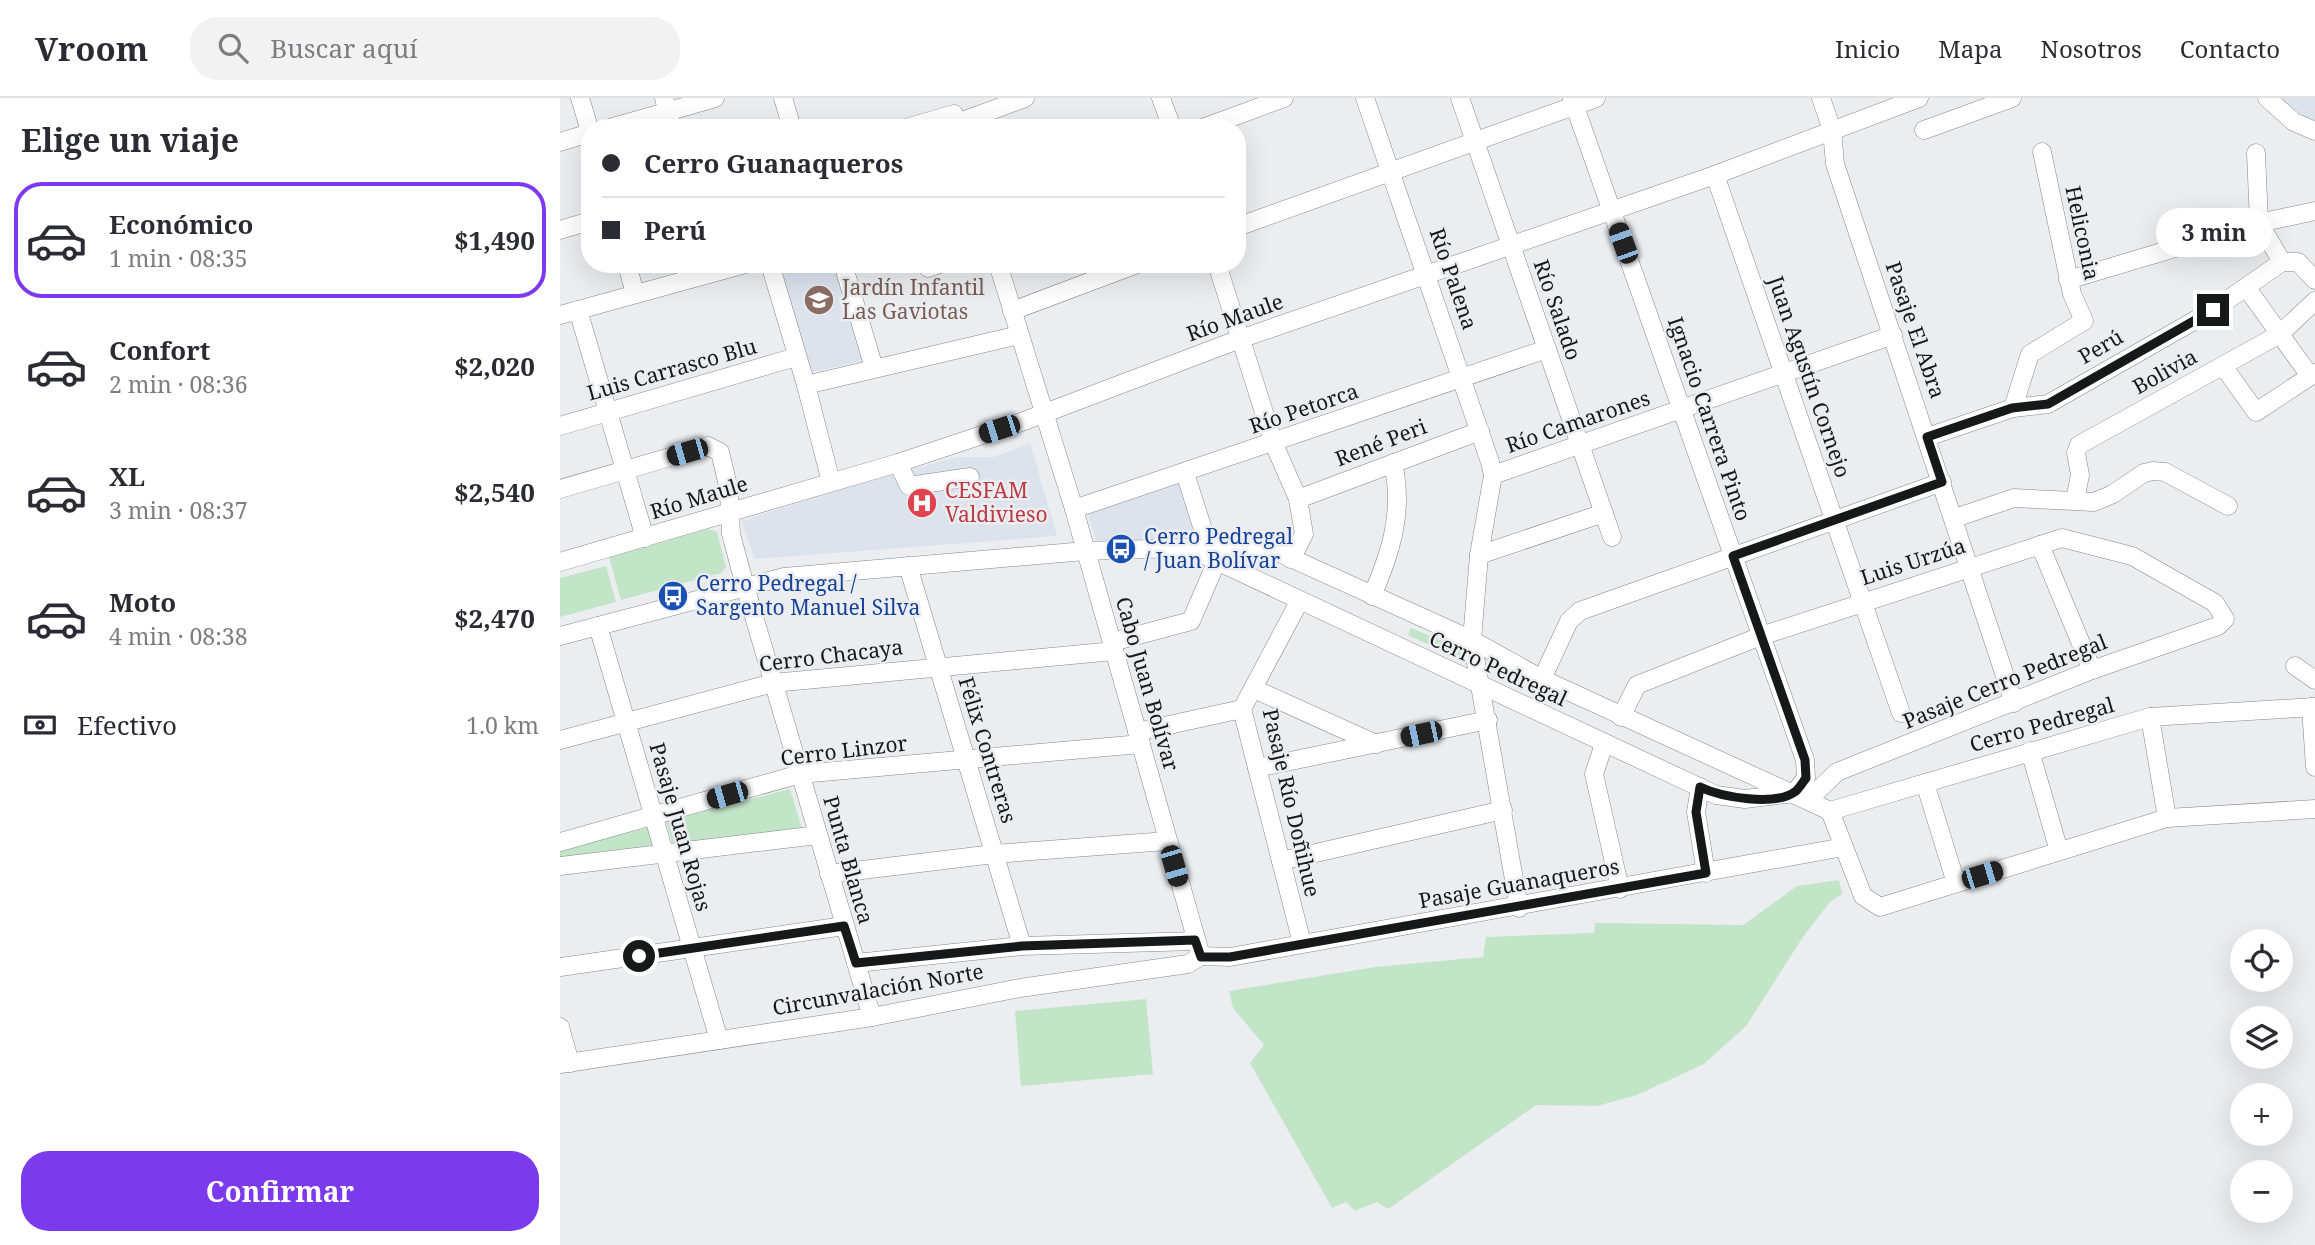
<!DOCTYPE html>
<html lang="es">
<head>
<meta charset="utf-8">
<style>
  body { margin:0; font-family:"Noto Serif",serif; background:#f2f2f3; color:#2b2b33; height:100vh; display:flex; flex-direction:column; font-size:26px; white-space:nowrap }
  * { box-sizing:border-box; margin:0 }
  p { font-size:23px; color:#7c7c81 }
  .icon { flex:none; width:38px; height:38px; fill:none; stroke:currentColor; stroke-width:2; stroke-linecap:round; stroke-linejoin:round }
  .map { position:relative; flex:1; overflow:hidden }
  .details { display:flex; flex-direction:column; background:#fff; width:560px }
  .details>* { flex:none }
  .guide { position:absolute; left:21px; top:21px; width:665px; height:154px; border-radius:28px; box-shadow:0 7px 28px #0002; display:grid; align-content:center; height:154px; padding:0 21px; background:#fff }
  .fabs { position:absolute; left:1670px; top:831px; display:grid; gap:14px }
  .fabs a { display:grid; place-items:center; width:63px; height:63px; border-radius:50%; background:#fff; box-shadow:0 7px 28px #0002; font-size:35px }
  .end { position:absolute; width:32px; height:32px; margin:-16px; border:9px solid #171819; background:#fff; box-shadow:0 0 0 4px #fff }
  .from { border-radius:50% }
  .bubble { position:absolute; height:49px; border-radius:24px; background:#fff; box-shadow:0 7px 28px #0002; font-size:23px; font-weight:700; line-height:49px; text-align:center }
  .car { position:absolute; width:21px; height:42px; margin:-21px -10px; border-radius:9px; box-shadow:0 0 5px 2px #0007; background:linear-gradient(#222 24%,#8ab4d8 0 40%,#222 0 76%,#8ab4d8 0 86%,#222 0) }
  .guide b { display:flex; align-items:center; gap:24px; height:66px; font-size:26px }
  .guide b+b { border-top:2px solid #e1e1e2 }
  .guide i { width:18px; height:18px; background:#2b2b33 }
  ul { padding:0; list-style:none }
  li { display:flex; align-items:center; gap:21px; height:116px; margin:0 14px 10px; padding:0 7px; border:4px solid transparent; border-radius:28px }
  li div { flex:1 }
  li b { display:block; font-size:26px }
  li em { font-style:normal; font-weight:700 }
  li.active { border-color:#7c3aed }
  li>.icon { width:63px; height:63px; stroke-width:1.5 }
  h2 { padding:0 21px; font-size:32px; line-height:84px }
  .pay { display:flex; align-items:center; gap:18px; height:77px; padding:0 21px; font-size:26px }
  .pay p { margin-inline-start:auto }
  .primary-button { display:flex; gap:14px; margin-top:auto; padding:14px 21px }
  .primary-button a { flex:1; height:80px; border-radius:28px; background:#7c3aed; color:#fff; font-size:28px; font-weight:700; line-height:80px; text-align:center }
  header { display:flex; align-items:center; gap:42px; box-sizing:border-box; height:98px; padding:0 35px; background:#fff; border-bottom:2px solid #e1e1e2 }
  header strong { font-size:33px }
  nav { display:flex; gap:38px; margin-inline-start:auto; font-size:24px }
  .search { width:490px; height:63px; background:#f2f2f3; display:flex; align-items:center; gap:18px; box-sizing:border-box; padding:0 24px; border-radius:28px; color:#7c7c81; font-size:26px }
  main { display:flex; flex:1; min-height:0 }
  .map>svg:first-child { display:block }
  .built { fill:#dce3ed }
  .green { fill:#c2e5c8 }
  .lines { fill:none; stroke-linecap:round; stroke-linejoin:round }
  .minor-casing { stroke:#85878b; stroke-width:19 }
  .minor { stroke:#fff; stroke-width:18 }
  .route { stroke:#171819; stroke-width:9 }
  .labels { text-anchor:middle; stroke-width:5; stroke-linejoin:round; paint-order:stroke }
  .street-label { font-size:21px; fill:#171819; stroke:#ebedf1 }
  .education-label { font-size:21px; fill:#785e54; stroke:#ebedf1; text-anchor:start }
  .health-label { font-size:21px; fill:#be3a42; stroke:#ebedf1; text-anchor:start }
  .transit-label { font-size:21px; fill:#164399; stroke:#ebedf1; text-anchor:start }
</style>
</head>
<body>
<header>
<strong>Vroom</strong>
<div class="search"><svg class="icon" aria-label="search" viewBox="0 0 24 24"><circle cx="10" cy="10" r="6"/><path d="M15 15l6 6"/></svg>Buscar aquí</div>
<nav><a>Inicio</a><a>Mapa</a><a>Nosotros</a><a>Contacto</a></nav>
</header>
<main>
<section class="details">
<h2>Elige un viaje</h2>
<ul>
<li class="active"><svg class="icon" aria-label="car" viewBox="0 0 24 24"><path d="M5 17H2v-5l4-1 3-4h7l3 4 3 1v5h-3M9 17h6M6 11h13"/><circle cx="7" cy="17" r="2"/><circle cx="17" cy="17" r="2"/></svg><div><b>Económico</b><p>1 min · 08:35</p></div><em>$1,490</em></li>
<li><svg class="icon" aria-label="car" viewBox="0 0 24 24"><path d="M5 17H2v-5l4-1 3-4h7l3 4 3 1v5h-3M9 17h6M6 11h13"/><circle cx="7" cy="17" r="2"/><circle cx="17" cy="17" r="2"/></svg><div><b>Confort</b><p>2 min · 08:36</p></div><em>$2,020</em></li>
<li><svg class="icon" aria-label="car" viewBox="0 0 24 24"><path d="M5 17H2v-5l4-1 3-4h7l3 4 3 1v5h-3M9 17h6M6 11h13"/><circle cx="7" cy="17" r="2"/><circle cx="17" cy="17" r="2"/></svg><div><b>XL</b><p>3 min · 08:37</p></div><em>$2,540</em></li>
<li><svg class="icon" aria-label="car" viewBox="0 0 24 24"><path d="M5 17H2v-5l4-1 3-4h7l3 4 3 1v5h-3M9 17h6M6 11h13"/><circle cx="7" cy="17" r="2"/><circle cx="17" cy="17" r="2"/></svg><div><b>Moto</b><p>4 min · 08:38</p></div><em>$2,470</em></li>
</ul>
<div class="pay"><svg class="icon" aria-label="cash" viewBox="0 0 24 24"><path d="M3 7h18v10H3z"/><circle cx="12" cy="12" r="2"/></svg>Efectivo<p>1.0 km</p></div>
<div class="primary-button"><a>Confirmar</a></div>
</section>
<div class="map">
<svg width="1755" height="1147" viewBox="0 0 1755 1147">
  <rect width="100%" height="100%" fill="#ebedf1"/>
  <g class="built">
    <path d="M1717,0H1755V26L1750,24Z"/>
    <path d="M222,166H277L304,263L252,274L220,170Z"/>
    <path d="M470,345L497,438L195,461L181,423L294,387L398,359H434Z"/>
    <path d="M622,381L641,437L632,444L536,442L527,413Z"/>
  </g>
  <g class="green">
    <path d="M148,431L157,434L166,469L161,475L61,502L49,459Z"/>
    <path d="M46,468L56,504L0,519V480Z"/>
    <path d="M851,530L904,552L906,559L899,561L848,537Z"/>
    <path d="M230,691L242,731L113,747L106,723Z"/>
    <path d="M91,729L97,751L0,762V751Z"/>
    <path d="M1279,782L1282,796L1270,804L1243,839L1186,928L1144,966L1077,997L1037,1008L976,1007L828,1111L817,1104L795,1113L786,1104L772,1110L690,965L704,947L673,910L669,893L815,869L923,859L926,839L1034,835L1035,825L1183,827L1237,788Z"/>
    <path d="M586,901L593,976L461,988L455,913Z"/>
  </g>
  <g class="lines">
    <g class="minor-casing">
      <g id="minor">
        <path d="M20,0L30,33"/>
        <path d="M104,0L112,30"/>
        <path d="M223,0L232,30"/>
        <path d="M601,0L612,30"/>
        <path d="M805,0L930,364L933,377L919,457L912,542L959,810"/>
        <path d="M900,0L1052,439"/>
        <path d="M1012,0L1245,662L1246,680L1234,695"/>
        <path d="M1261,0L1272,32L1275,66L1454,605"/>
        <path d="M1707,0L1734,24L1755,33"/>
        <path d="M397,25L465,0"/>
        <path d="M50,30L155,0"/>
        <path d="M346,30L394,16"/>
        <path d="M643,30L724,0"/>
        <path d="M1364,32L1452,0"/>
        <path d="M0,44L30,35"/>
        <path d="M1696,55L1699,125L1722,164H1738L1755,182"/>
        <path d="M1155,77L1341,615"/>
        <path d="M677,129L1036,0"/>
        <path d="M0,132L30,123"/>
        <path d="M67,166L75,196"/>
        <path d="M210,166L246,287L271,384"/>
        <path d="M283,166L314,270"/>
        <path d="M438,166L514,411L641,858"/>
        <path d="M657,166L714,346L738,401L744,436L731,461"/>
        <path d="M368,170L380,166"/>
        <path d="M1508,182L1699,125L1755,113"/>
        <path d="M1686,189L1750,278"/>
        <path d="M18,212L85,440"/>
        <path d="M452,213L577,166"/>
        <path d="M0,217L185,166"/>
        <path d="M1663,268L1696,314L1755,275"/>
        <path d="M246,287L459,237"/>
        <path d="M1453,310L1470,256L1524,223L1512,196L1482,54"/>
        <path d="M0,328L236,259"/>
        <path d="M1367,339L1453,310L1488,306L1653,212L1722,164"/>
        <path d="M338,365L349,388L410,379"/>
        <path d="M625,375L645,438L629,450"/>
        <path d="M933,377L1333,237"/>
        <path d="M0,391L148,348L160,354L169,392L171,436L185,488L312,919"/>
        <path d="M738,401L920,333"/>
        <path d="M1515,402L1520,377L1516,355L1519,347L1720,236L1755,203"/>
        <path d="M514,411L987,251"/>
        <path d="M1395,420L1454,400L1534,404L1553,396L1584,375L1593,373L1605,374L1668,408"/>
        <path d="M1480,447L1532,572"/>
        <path d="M629,450L1156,697L1185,701L1234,695"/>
        <path d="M919,457L1044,415"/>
        <path d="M0,464L338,365L464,323L680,241L1155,77L1359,0"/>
        <path d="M348,468L462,848"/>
        <path d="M812,498C831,454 844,414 833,365"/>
        <path d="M739,504L682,611L742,845"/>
        <path d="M38,528L159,942"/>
        <path d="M0,538L224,479L525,453L687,448L713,452L912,542L982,581L1270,713L1590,619L1755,609"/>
        <path d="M552,544L631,523L656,465"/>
        <path d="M1735,568L1755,582"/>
        <path d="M982,581L1009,523L1020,513L1382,384"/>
        <path d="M694,591L816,646"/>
        <path d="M1751,609L1755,669"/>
        <path d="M1061,619L1077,587L1201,538L1502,440L1572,458L1655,505L1665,521L1658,528L1532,572L1277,674L1248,702"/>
        <path d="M1590,619L1607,720"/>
        <path d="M577,634L682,611"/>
        <path d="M0,642L213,585L554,553"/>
        <path d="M1044,646L1034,676L1060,791"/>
        <path d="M1470,653L1499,753"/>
        <path d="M697,670L928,622"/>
        <path d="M1365,685L1396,785"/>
        <path d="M1140,689L1136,714L1146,775"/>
        <path d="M1270,713L1303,798L1320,809L1607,720L1755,711"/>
        <path d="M0,744L240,676L581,646"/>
        <path d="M721,763L943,712"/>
        <path d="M0,768L258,737"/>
        <path d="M269,776L434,756L607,743"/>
        <path d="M641,858L670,859L1284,749"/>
        <path d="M296,865L462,848L635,843"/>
        <path d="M0,869L284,828"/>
        <path d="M0,929L10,965"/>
        <path d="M0,966L312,919L460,890L628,866L641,858"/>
      </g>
    </g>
    <use href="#minor" class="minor"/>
  </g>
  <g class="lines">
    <path class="route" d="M79,858L284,828L296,865L462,848L635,842L641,859H670L1146,775L1136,714L1140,689C1161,699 1216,709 1236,693C1240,689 1243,684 1246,680L1245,662L1173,458L1382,384L1367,339L1452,310L1488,306L1653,212"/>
  </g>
  <defs>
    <g id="school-disc" transform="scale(1.575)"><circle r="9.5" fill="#8d6e63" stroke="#ebedf1"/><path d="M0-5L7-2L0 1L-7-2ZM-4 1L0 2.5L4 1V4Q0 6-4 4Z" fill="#fff"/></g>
    <g id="hospital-disc" transform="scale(1.575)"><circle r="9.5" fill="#e0444e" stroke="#ebedf1"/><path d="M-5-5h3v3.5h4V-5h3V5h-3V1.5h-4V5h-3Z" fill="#fff"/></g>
    <g id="bus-disc" transform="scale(1.575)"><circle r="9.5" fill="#1a4fb4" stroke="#ebedf1"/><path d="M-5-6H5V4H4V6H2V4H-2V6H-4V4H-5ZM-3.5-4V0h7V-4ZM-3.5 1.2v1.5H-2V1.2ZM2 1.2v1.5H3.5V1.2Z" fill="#fff"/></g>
  </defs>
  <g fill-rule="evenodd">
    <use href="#school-disc" x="259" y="202"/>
    <use href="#hospital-disc" x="362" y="405"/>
    <use href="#bus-disc" x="561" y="451"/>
    <use href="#bus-disc" x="113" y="498"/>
  </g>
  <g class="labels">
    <g class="street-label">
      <text transform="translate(1522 135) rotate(78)" y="7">Heliconia</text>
      <text transform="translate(893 181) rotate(71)" y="7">Río Palena</text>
      <text transform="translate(997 212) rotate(71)" y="7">Río Salado</text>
      <text transform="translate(675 220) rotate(-20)" y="7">Río Maule</text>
      <text transform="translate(1355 232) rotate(71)" y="7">Pasaje El Abra</text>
      <text transform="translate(1541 249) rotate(-30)" y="7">Perú</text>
      <text transform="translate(112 272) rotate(-16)" y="7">Luis Carrasco Blu</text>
      <text transform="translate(1605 274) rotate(-29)" y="7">Bolivia</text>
      <text transform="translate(1249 279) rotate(71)" y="7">Juan Agustín Cornejo</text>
      <text transform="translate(744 311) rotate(-19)" y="7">Río Petorca</text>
      <text transform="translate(1149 321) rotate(71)" y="7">Ignacio Carrera Pinto</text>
      <text transform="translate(1018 324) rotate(-19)" y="7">Río Camarones</text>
      <text transform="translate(821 345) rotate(-21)" y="7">René Peri</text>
      <text transform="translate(139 400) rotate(-17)" y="7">Río Maule</text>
      <text transform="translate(1353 464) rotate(-18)" y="7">Luis Urzúa</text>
      <text transform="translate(271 558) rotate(-7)" y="7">Cerro Chacaya</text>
      <text transform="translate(938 571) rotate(25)" y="7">Cerro Pedregal</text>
      <text transform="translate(1445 584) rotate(-22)" y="7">Pasaje Cerro Pedregal</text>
      <text transform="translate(587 586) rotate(74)" y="7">Cabo Juan Bolívar</text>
      <text transform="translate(1482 627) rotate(-16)" y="7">Cerro Pedregal</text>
      <text transform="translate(427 652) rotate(73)" y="7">Félix Contreras</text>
      <text transform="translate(284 653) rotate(-7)" y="7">Cerro Linzor</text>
      <text transform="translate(731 705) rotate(77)" y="7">Pasaje Río Doñihue</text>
      <text transform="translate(120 729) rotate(74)" y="7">Pasaje Juan Rojas</text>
      <text transform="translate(288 762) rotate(74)" y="7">Punta Blanca</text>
      <text transform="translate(959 786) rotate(-10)" y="7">Pasaje Guanaqueros</text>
      <text transform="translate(318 892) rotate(-10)" y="7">Circunvalación Norte</text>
    </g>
    <g class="education-label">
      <text x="282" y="197">Jardín Infantil<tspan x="282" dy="24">Las Gaviotas</tspan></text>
    </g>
    <g class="health-label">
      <text x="385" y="400">CESFAM<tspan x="385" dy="24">Valdivieso</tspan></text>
    </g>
    <g class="transit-label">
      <text x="584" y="446">Cerro Pedregal<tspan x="584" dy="24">/ Juan Bolívar</tspan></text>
      <text x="136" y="493">Cerro Pedregal /<tspan x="136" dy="24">Sargento Manuel Silva</tspan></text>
    </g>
  </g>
</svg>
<div class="fabs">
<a><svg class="icon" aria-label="locate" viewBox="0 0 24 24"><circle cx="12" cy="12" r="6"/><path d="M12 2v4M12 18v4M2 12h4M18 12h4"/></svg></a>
<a><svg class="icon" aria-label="layers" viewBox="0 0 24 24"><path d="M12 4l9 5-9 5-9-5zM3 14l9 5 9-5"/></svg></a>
<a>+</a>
<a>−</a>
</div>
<i class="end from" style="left:79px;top:858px"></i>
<i class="end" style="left:1653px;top:212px"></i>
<div class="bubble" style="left:1596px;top:110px;width:116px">3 min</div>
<i class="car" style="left:1063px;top:145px;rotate:340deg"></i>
<i class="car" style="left:439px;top:331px;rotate:252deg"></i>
<i class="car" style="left:127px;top:354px;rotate:254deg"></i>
<i class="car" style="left:861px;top:636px;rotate:258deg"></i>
<i class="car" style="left:167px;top:697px;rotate:254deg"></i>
<i class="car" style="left:614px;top:768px;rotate:164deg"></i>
<i class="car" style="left:1422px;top:777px;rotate:73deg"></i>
<div class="guide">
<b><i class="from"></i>Cerro Guanaqueros</b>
<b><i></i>Perú</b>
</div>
</div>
</main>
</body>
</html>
